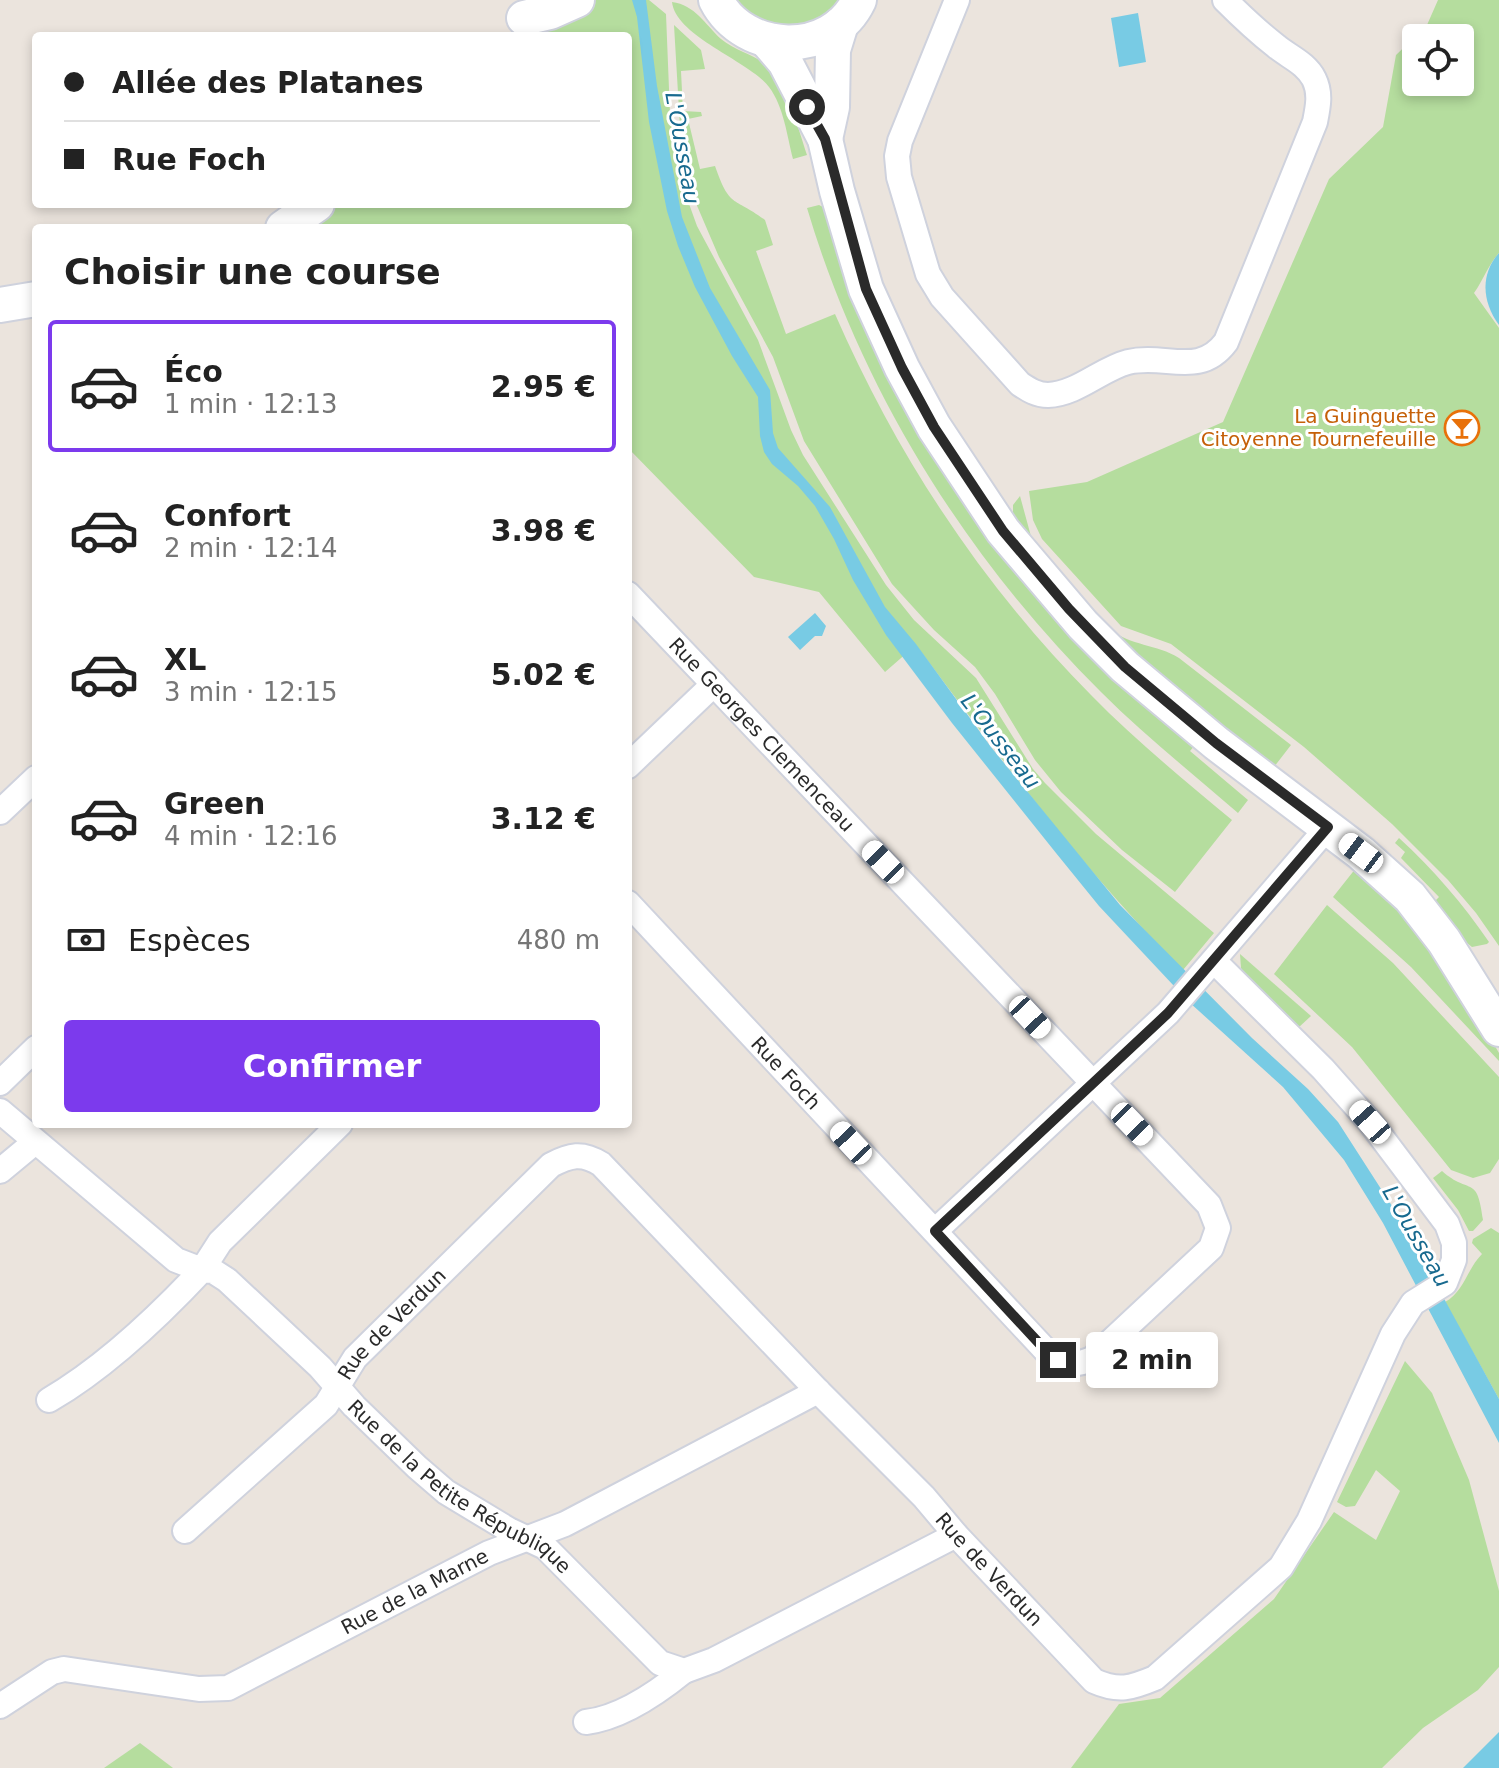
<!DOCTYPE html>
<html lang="fr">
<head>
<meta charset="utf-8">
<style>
  body { margin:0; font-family:"DejaVu Sans",sans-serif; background:#f6f6f6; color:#222; height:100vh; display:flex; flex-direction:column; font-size:30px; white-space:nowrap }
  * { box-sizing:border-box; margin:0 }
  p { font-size:26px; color:#767676 }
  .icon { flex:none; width:44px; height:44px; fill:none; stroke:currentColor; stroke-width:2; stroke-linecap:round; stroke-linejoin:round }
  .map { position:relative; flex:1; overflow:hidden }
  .drawer { position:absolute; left:32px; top:224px; width:600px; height:904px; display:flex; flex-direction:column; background:#fff; border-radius:8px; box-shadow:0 4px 12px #0003 }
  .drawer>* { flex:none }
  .hud { position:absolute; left:32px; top:32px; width:600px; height:176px; border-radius:8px; box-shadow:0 4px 12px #0003; display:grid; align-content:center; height:176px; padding:0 32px; background:#fff }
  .tools { position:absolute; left:1402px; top:24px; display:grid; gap:16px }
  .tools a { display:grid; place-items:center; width:72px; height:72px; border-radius:8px; background:#fff; box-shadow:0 4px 12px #0003; font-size:40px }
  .end { position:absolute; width:36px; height:36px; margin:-18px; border:10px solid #2a2a2a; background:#fff; box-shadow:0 0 0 4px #fff }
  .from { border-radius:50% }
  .bubble { position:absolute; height:56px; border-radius:8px; background:#fff; box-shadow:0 4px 12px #0003; font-size:26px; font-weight:800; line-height:56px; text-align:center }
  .car { position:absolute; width:24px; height:48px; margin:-24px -12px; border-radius:10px; box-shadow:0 0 6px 2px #0007; background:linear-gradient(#fff 24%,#345 0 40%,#fff 0 76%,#345 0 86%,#fff 0) }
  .hud b { display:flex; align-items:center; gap:28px; height:76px; font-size:30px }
  .hud b+b { border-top:2px solid #e0e0e0 }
  .hud i { width:20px; height:20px; background:#222 }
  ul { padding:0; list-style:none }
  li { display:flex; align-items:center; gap:24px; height:132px; margin:0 16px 12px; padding:0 16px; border:4px solid transparent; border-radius:8px }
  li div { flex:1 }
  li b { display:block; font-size:30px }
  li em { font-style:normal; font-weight:800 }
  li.current { border-color:#7c3aed }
  li>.icon { width:72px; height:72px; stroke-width:1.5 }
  h2 { padding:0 32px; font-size:36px; line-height:96px }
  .pay { display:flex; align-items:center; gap:20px; height:88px; padding:0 32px; font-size:30px }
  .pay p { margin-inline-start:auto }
  .button { display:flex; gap:16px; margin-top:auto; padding:16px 32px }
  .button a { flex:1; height:92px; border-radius:8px; background:#7c3aed; color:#fff; font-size:32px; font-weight:800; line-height:92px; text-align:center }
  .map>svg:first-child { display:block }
  .green { fill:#b5dd9e; fill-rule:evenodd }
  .water { fill:#78cbe4 }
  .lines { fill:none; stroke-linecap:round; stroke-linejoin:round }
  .street-casing { stroke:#cfd2dd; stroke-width:28 }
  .secondary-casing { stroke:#cfd2dd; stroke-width:38 }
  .street { stroke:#fff; stroke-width:24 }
  .secondary { stroke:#fff; stroke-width:34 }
  .route { stroke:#2a2a2a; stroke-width:10 }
  .labels { text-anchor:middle; stroke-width:6; stroke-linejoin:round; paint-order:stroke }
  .food-label { font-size:20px; fill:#c56008; stroke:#fff; text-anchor:end }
  .street-label { font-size:20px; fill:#2a2a2a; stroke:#fff }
  .water-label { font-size:22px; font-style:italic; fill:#186a8f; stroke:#fff }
</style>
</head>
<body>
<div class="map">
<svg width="1499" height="1768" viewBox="0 0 1499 1768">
  <rect width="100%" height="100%" fill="#ebe4dd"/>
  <g class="green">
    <path d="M576,0H649L666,14L670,114L688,201L697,226L758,340L791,430L803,455L886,585L914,620L976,678L1033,769L1045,783L1096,834L1214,933L1183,970C1083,871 1000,757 916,645L885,672L819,592L754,577L628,448V228H306L334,204H628V36H534Z"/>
    <path d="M731,0H842L830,14L803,27L758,23Z"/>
    <path d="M1438,0H1499V253C1488,265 1484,279 1474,293L1499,328V946L1476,913L1448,880L1392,824L1304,747L1171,644L1121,626L1042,539L1033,520L1029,491L1087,482L1223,422L1329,179L1383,127L1396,55L1427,25ZM1416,38H1460V82H1416Z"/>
    <path d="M672,2C695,5 705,24 721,39C735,51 757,55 770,68C787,86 799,131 807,155L793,159C787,136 784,107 769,87C750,61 676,37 672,2Z"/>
    <path d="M674,25L701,50L705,69L681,71L683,111L701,112L702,116L688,119L700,169L715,166C730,209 733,196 765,220L773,245L756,251L786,334L835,314C897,456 982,585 1091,695C1135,740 1184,780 1232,820L1175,892L1122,850L1061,792L1035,760L995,694L975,667L934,630L892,584L804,441L773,357L719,257L695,201L680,127Z"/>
    <path d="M819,205L825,208L896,388L1196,744L1190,751L1248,800L1238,813C1192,773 1144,735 1101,692C966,558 861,390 807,208Z"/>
    <path d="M1020,496L1032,540L1110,629C1130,646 1157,644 1179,658L1291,745L1274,767L1141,663L1044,561L1013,516V505Z"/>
    <path d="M1399,838C1433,869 1463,904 1489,942L1487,944L1472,947L1461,938L1434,902L1439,897L1401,858L1405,852L1395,843Z"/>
    <path d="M1356,868L1401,908L1468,1000L1499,1053V1061L1411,967L1333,897Z"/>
    <path d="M1327,905L1393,963L1499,1077V1159L1490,1173L1473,1178L1451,1170L1352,1047L1274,974Z"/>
    <path d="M1240,954L1311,1016L1298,1028L1246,979L1241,968Z"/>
    <path d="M1442,1171C1470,1196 1477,1173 1483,1220L1473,1231H1469L1458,1210L1433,1178Z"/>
    <path d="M1491,1228L1499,1233V1399L1445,1302C1464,1292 1467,1269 1482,1254L1472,1243L1473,1239Z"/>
    <path d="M1405,1361L1432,1393L1469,1480L1499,1591V1667L1478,1690L1423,1728L1382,1768H1071L1119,1704L1160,1698L1274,1599L1334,1512L1376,1540L1400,1491L1376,1470L1355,1506L1346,1507L1337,1502Z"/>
    <path d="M140,1743L173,1768H104Z"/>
  </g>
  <g class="water">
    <path d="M632,0H646L657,86L682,217L710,288L770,390L773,433L778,448L830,507L885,607L916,644L991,747L1120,905L1252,1038L1308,1089L1338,1122L1401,1220L1499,1399V1443L1383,1223L1344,1160L1283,1087L1189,1002L1099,906L1056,853L952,723L886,635L853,580L834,539L815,506L798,486L772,464L764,452L760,436L758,397L732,356L695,287L678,246L667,211L649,122L637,17Z"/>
    <path d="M1138,13L1146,62L1119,67L1111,18Z"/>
    <path d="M1499,253V325C1482,302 1480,274 1499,253Z"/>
    <path d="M815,613L826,626L822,636H815L800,650L788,637Z"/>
    <path d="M1499,1732V1768H1463Z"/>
  </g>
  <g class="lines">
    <g class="street-casing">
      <g id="street">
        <path d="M957,0L900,141L897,156L899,177L928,274L942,297L1020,384C1029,390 1037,395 1048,395C1077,394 1101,369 1128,362C1166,353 1199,378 1226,342L1315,122C1318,107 1321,93 1314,79C1306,63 1289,57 1276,46C1258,32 1241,16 1225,0"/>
        <path id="s1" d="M628,594L1209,1205L1218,1228L1211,1248L1092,1359C1075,1366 1064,1365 1049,1354L628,903"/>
        <path d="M628,766L714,684"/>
        <path d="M0,812L36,778"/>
        <path d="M0,1083L36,1048"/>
        <path d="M0,1111L176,1260L202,1270L220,1242L340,1124"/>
        <path d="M0,1171L35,1142"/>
        <path d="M935,1231L1168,1013L1328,827"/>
        <path id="s2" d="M49,1400C104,1368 158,1317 202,1270L213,1271L227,1280L320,1367L354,1406L417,1467L446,1492L509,1530L545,1547L660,1663L684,1671L714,1660L956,1535"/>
        <path id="s3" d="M185,1531L326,1405L355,1358L551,1165C570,1155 582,1152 601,1164L818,1391L924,1497L956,1535L1094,1681C1119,1692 1131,1688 1155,1678L1281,1567L1309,1521L1393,1334L1413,1303L1445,1283L1454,1260V1243L1447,1224L1370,1122L1323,1069L1214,961"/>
        <path id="s4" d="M0,1706L52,1672L64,1669L199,1689L228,1688L489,1553L565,1524L818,1391"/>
        <path d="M586,1722C621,1718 657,1693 684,1671"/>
      </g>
    </g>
    <g class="secondary-casing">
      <g id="secondary">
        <path d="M716,0C744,55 832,58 859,0"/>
        <path d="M524,18L550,12L577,0"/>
        <path d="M767,41L785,62L825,139L837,191L866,289L902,368L934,427L1003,531L1083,625L1125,667L1216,743L1361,853L1410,897L1444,941L1499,1029"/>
        <path d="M825,139L832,107L833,50L841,24"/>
        <path d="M283,228L317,204"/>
        <path d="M0,305L36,299"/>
      </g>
    </g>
    <use href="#street" class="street"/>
    <use href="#secondary" class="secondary"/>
  </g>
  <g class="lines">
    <path class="route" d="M807,107L825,139L866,289L902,368L934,427L1003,531L1069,609L1125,667L1216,743L1328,827L1168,1013L935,1231L1049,1354L1058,1360"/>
  </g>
  <defs>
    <g id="bar-ring" transform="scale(1.8)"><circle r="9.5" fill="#fff" stroke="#e8710a" stroke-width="1.5"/><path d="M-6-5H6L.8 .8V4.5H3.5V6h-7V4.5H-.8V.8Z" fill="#e8710a"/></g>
  </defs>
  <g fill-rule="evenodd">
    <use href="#bar-ring" x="1462" y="428"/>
  </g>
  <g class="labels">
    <g class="food-label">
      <text x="1436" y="423">La Guinguette<tspan x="1436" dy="23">Citoyenne Tournefeuille</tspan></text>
    </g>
    <g class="street-label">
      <text dy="7" stroke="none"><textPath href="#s1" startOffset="194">Rue Georges Clemenceau</textPath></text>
      <text transform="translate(786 1073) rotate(47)" y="7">Rue Foch</text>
      <text dy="7" stroke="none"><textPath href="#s3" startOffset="294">Rue de Verdun</textPath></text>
      <text dy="7" stroke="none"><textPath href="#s2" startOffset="542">Rue de la Petite République</textPath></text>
      <text dy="7" stroke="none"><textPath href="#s3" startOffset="1134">Rue de Verdun</textPath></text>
      <text dy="7" stroke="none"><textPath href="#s4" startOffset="450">Rue de la Marne</textPath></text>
    </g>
    <g class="water-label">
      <text transform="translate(683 148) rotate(80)" y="8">L'Ousseau</text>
      <text transform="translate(1001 741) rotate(52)" y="8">L'Ousseau</text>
      <text transform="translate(1417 1236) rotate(60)" y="8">L'Ousseau</text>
    </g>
  </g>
</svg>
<div class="tools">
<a><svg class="icon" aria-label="locate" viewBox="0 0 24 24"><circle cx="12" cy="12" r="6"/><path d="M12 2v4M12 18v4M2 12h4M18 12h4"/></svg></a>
</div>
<i class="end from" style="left:807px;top:107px"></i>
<i class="end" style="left:1058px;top:1360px"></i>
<div class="bubble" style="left:1086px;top:1332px;width:132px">2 min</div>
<i class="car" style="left:1361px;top:853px;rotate:307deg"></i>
<i class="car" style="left:883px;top:862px;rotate:316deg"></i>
<i class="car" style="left:1030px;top:1017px;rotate:137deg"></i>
<i class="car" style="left:1370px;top:1122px;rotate:318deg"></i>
<i class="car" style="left:1132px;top:1124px;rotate:136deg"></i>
<i class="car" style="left:851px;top:1143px;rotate:317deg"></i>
<div class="hud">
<b><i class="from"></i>Allée des Platanes</b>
<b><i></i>Rue Foch</b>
</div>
<section class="drawer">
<h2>Choisir une course</h2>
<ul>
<li class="current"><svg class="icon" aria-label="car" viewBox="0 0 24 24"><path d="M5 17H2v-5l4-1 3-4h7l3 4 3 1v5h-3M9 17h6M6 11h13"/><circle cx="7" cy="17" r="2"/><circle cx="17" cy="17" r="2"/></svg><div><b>Éco</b><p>1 min · 12:13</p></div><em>2.95 €</em></li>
<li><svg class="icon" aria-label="car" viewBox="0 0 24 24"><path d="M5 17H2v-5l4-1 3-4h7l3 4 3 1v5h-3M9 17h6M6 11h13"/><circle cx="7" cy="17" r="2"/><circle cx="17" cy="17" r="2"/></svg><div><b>Confort</b><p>2 min · 12:14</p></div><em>3.98 €</em></li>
<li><svg class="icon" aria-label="car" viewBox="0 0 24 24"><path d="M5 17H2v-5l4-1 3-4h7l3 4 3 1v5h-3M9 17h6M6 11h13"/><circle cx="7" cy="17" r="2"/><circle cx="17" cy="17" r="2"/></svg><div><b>XL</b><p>3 min · 12:15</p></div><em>5.02 €</em></li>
<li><svg class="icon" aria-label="car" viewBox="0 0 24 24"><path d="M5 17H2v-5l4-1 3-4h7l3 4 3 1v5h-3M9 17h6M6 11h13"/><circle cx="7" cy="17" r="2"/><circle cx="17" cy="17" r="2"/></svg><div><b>Green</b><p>4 min · 12:16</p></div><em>3.12 €</em></li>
</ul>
<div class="pay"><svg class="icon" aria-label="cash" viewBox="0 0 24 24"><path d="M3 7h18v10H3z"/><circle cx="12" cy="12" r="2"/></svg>Espèces<p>480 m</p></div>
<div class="button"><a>Confirmer</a></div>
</section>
</div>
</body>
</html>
